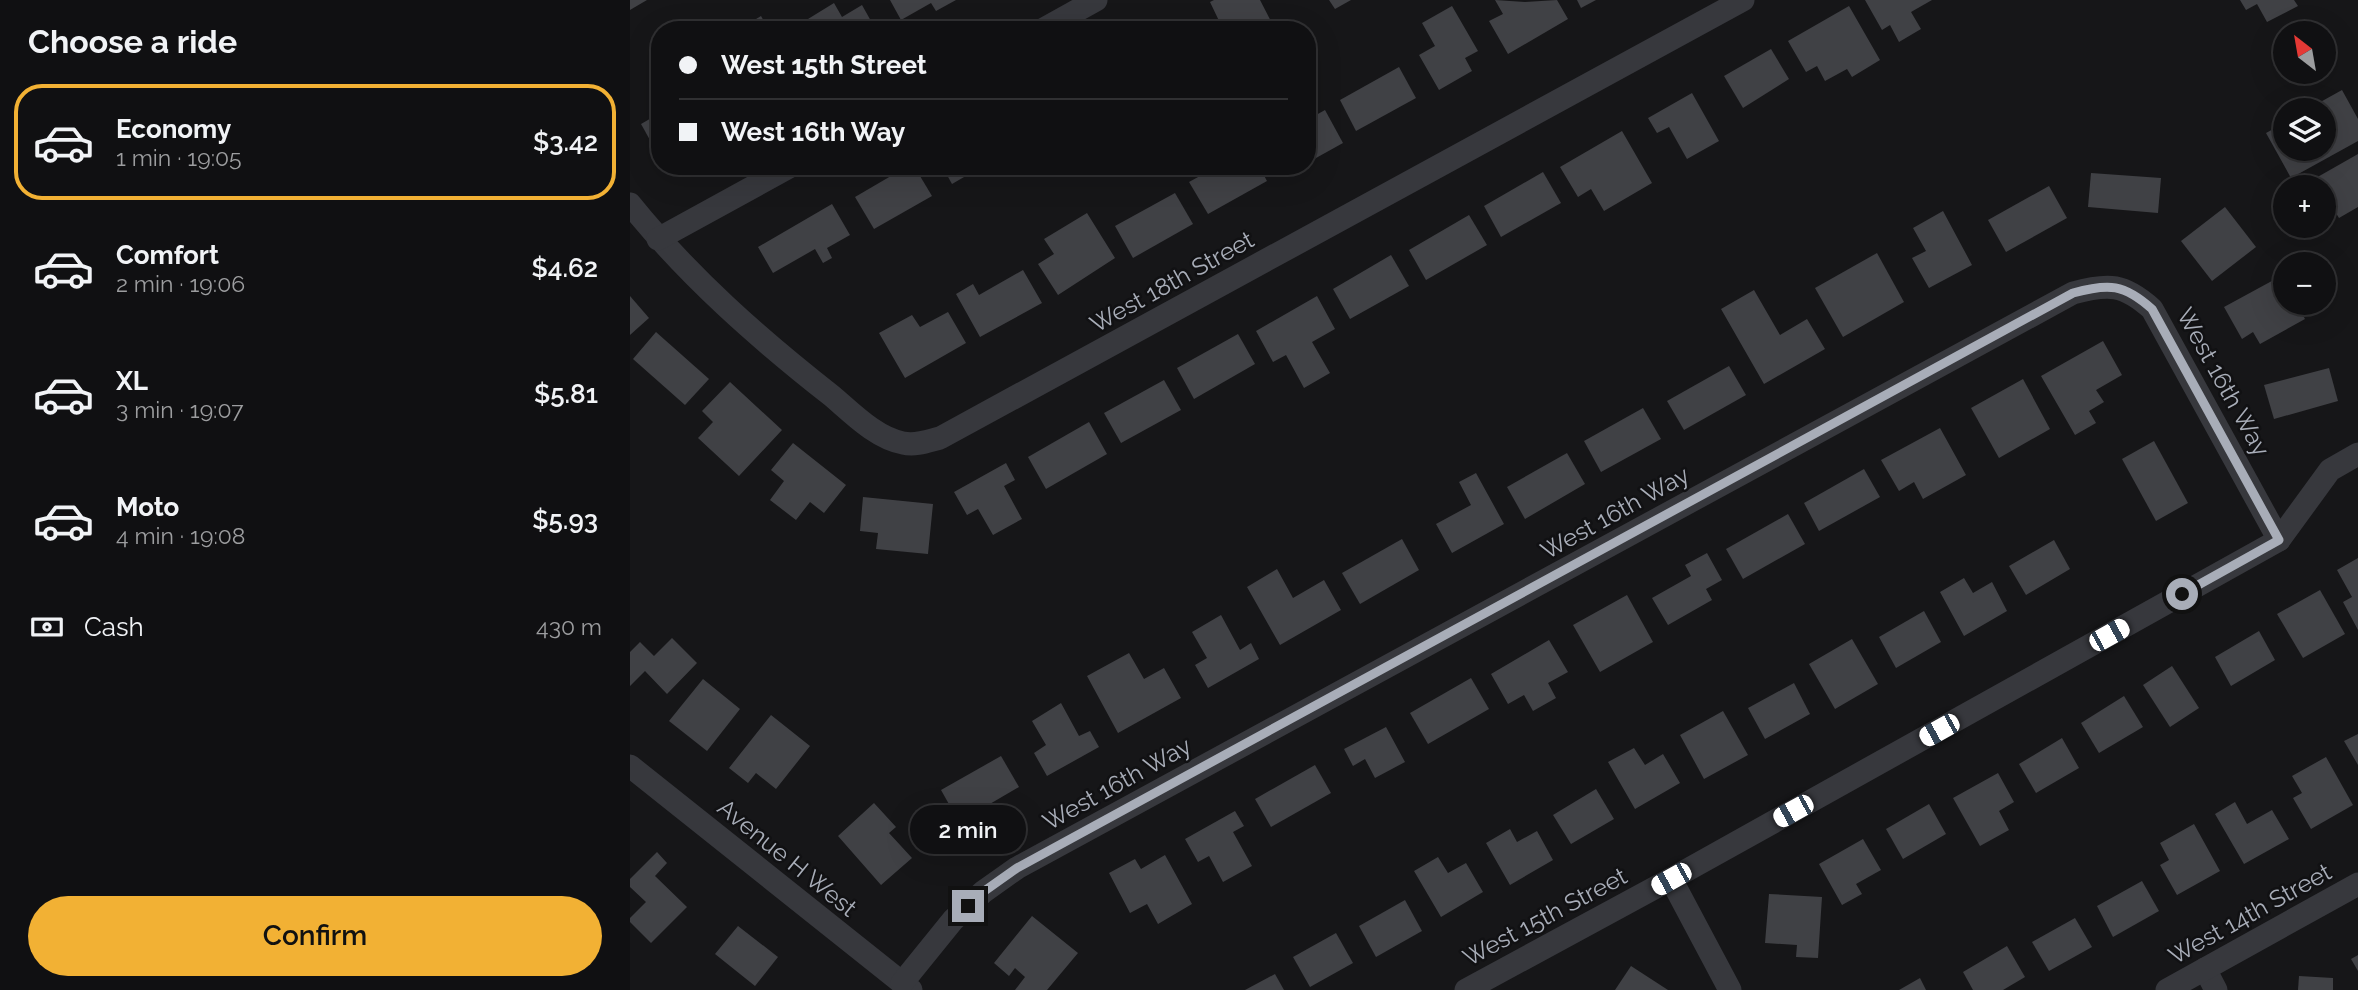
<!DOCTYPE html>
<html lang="en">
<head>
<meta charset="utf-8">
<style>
  body { margin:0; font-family:Raleway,sans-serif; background:#1e1e20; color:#f1f3f6; height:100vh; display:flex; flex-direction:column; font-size:26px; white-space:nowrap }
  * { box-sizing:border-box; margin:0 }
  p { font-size:23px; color:#9c9d9f }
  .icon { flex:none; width:38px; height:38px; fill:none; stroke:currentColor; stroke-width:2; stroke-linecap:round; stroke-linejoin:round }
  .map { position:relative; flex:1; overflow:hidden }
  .sheet { display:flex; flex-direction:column; background:#101012; width:630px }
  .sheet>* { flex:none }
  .guide { position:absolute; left:21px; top:21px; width:665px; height:154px; border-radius:28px; box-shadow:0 7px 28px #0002,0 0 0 2px #303032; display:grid; align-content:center; height:154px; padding:0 28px; background:#101012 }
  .needle { width:46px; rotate:329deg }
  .tools { position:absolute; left:1643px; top:21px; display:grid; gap:14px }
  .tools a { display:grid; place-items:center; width:63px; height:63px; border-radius:50%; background:#101012; box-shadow:0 7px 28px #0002,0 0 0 2px #303032; font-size:35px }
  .end { position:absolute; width:32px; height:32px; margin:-16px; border:9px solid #a8adb8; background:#111; box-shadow:0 0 0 4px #111 }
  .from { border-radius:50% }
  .bubble { position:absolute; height:49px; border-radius:24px; background:#101012; box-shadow:0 7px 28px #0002,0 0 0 2px #303032; font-size:23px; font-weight:600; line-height:49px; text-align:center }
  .car { position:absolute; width:21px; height:42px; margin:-21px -10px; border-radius:9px; box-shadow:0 0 5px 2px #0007; background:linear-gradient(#fff 24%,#345 0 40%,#fff 0 76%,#345 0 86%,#fff 0) }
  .guide b { display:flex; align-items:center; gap:24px; height:66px; font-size:26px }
  .guide b+b { border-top:2px solid #303032 }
  .guide i { width:18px; height:18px; background:#f1f3f6 }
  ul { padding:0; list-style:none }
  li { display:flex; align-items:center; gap:21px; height:116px; margin:0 14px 10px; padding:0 14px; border:4px solid transparent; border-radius:28px }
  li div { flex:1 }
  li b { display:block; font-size:26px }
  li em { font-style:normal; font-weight:600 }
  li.selected { border-color:#f2b134 }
  li>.icon { width:63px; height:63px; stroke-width:1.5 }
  h2 { padding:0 28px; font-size:32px; line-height:84px }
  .pay { display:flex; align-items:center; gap:18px; height:77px; padding:0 28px; font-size:26px }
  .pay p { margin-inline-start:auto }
  .action { display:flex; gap:14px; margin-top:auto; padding:14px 28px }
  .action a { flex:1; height:80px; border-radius:42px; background:#f2b134; color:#111; font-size:28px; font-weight:600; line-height:80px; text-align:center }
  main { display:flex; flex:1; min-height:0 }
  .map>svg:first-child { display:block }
  .building { fill:#404145 }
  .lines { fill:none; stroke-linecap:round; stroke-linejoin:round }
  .street { stroke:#37383d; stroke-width:23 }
  .route { stroke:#a8adb8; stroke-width:9 }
  .labels { text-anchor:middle; stroke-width:5; stroke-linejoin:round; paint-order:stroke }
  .street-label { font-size:24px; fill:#a8adb8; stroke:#111113 }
</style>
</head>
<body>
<main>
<section class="sheet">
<h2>Choose a ride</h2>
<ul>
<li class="selected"><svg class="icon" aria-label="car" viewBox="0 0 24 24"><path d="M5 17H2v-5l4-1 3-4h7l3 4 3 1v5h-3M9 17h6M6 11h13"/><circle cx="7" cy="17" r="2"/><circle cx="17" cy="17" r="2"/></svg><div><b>Economy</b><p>1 min · 19:05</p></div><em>$3.42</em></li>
<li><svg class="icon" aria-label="car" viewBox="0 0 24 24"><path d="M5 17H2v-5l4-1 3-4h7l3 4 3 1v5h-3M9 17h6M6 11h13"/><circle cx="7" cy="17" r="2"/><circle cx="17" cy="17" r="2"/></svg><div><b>Comfort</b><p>2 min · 19:06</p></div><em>$4.62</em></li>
<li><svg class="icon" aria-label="car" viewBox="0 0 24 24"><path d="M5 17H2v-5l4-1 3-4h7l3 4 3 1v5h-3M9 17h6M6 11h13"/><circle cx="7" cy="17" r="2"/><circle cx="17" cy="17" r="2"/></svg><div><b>XL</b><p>3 min · 19:07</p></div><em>$5.81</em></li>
<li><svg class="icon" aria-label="car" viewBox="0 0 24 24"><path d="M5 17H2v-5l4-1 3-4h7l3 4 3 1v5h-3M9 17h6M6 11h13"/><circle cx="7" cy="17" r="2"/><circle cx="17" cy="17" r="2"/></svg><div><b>Moto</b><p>4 min · 19:08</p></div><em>$5.93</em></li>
</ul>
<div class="pay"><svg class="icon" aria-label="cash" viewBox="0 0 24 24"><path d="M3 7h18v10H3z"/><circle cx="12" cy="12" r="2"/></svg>Cash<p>430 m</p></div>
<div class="action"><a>Confirm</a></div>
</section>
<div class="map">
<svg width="1728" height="990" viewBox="0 0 1728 990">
  <rect width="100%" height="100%" fill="#161618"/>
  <g class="building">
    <path d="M0,0H17L0,10Z"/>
    <path d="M260,0H326L306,11L301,3L271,20Z"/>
    <path d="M584,0H630L644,27L639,30H604L599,20L591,25L580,2Z"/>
    <path d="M699,0H721L705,9Z"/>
    <path d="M865,0L895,2L927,0L938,19L878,54L859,21L873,14Z"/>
    <path d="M947,0H966L951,8Z"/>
    <path d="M1235,0H1302L1281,12L1291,29L1269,42L1260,25L1252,30Z"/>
    <path d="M1610,0H1664L1668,6L1637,22L1627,4L1616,10Z"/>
    <path d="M204,3L212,17L232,5L246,30H184L178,19Z"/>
    <path d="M822,6L848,51L835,58L842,71L809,90L789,55L805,46L792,23Z"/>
    <path d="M1219,6L1250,60L1222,77L1217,69L1195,81L1187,66L1176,72L1158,41Z"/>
    <path d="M131,16L139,30H108Z"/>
    <path d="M541,23L545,30H528Z"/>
    <path d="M1141,49L1159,79L1113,108L1094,76Z"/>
    <path d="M769,67L786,98L726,131L710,100Z"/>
    <path d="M1712,90L1728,119V141L1661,178L1636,133L1656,122V149H1694V110H1676Z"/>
    <path d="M1062,93L1089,141L1057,159L1039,127L1027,133L1018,118Z"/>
    <path d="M695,110L713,143L677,163V120Z"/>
    <path d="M30,113V158L11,124Z"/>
    <path d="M992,131L1022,183L974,211L961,189L948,197L930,167Z"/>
    <path d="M1728,154V207L1709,218L1701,205L1694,210V187H1670Z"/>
    <path d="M278,166H284L302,196L244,229L225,197Z"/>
    <path d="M312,166H353L322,184Z"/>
    <path d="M588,166H629L637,181L578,214L559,182Z"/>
    <path d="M648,166H671L654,176Z"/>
    <path d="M913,172L931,203L871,237L854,206Z"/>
    <path d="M1461,173L1531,178L1528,213L1458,207Z"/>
    <path d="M1419,186L1437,218L1376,252L1358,220Z"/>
    <path d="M545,193L563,224L503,258L485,226Z"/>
    <path d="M202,204L220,235L197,248L202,258L193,263L185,249L143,273L128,247Z"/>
    <path d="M1595,207L1626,247L1582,281L1551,241Z"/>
    <path d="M1313,211L1342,265L1299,288L1282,258L1296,251L1283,228Z"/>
    <path d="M457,213L485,258L428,295L408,264L424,254L414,239Z"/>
    <path d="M839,215L857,245L796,280L779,250Z"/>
    <path d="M1247,253L1274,302L1213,337L1185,288Z"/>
    <path d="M761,255L779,286L720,319L703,289Z"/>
    <path d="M393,270L412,303L350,337L326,294L343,284L349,295Z"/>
    <path d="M1651,276L1656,283V303H1666L1675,319L1630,344L1623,332L1612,339L1594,307Z"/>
    <path d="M1124,290L1150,335L1177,319L1195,349L1134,384L1091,309Z"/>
    <path d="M0,296L19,318L0,335Z"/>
    <path d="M687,296L705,329L682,342L700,373L674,388L656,355L643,362L626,331Z"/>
    <path d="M318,312L336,343L275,378L249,333L282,315L290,327Z"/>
    <path d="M26,332L79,379L55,405L3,359Z"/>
    <path d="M608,334L625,364L564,399L547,368Z"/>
    <path d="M1473,341L1492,375L1466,390L1474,402L1459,411L1466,423L1445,435L1411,376Z"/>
    <path d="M1099,366L1116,395L1054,430L1037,401Z"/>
    <path d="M1699,368L1708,401L1644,419L1634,385Z"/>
    <path d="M1393,379L1420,429L1369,458L1341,408Z"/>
    <path d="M534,380L551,410L491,443L474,413Z"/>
    <path d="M100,382L152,430L109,476L68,438L83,422L72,411Z"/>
    <path d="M1013,408L1031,439L971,472L954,441Z"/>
    <path d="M459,422L477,454L416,489L398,457Z"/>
    <path d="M1310,428L1336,475L1293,499L1284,482L1269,491L1251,460Z"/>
    <path d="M1524,441L1558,503L1526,521L1492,459Z"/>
    <path d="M163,443L216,485L194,513L180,502L166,520L140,500L154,481L141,470Z"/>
    <path d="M937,453L955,484L895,519L877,487Z"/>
    <path d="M376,463L385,480L374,486L392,519L363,535L348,509L337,515L324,492Z"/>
    <path d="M1234,469L1250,497L1189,531L1174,503Z"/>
    <path d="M846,473L874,524L822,553L806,524L841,505L829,482Z"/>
    <path d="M233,497L303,504L298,554L246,549L248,533L230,531Z"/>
    <path d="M1158,514L1175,544L1113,579L1096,549Z"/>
    <path d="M772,539L789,570L730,604L712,573Z"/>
    <path d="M1424,540L1440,569L1396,595L1379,566Z"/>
    <path d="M1077,553L1092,580L1076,589L1082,600L1038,625L1022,598L1061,576L1055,565Z"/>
    <path d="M1728,558V630L1713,602L1722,597L1707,570Z"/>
    <path d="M647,569L663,598L694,580L711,610L650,645L617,587Z"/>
    <path d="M1334,578L1343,593L1362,582L1377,611L1334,636L1310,592Z"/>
    <path d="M1690,590L1715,634L1673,658L1647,614Z"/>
    <path d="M997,595L1023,642L970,672L943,625Z"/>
    <path d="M1294,611L1311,642L1266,668L1249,637Z"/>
    <path d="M591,615L610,650L621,643L629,659L578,688L565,665L577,658L562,632Z"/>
    <path d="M1629,631L1645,660L1601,686L1585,657Z"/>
    <path d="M42,638L67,663L37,694L15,671L0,686V652L10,642L24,656Z"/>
    <path d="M1222,639L1248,684L1205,709L1179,664Z"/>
    <path d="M919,640L938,672L918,683L926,698L903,711L894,695L878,704L861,674Z"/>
    <path d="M499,653L514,679L534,668L551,698L488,733L457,676Z"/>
    <path d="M1542,666L1569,708L1540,727L1513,685Z"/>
    <path d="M841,678L859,709L798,744L780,713Z"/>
    <path d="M73,679L110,709L77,751L39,721Z"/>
    <path d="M1164,683L1180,714L1135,739L1118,708Z"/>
    <path d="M1494,696L1513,727L1469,753L1451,723Z"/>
    <path d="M431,703L449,736L460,731L469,747L417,776L404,753L416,745L402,721Z"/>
    <path d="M1093,711L1118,755L1074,779L1050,735Z"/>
    <path d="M141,715L180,746L146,789L126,773L118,783L99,768Z"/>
    <path d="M756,727L775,762L745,778L735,759L723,766L714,749Z"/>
    <path d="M1728,734V765L1714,741Z"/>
    <path d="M1432,738L1449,768L1406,793L1389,764Z"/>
    <path d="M1004,748L1015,765L1033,754L1050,783L1005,809L978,762Z"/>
    <path d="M371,756L389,787L329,822L311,790Z"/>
    <path d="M1696,757L1723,805L1681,829L1663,798L1672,793L1662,776Z"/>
    <path d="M685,765L701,793L641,827L625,799Z"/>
    <path d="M1368,773L1384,802L1369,811L1379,830L1350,846L1323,798Z"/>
    <path d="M966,789L984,819L941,844L923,815Z"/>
    <path d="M1605,802L1617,824L1642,810L1659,839L1614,864L1585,814Z"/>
    <path d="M244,803L266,827L259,833L282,858L251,885L208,836Z"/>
    <path d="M1299,804L1316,834L1273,859L1256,829Z"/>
    <path d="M605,811L614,826L603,832L622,866L593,882L579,856L568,862L555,839Z"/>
    <path d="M1564,824L1590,871L1547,895L1530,865L1539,860L1530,843Z"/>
    <path d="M880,829L887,842L907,831L923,860L880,885L856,843Z"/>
    <path d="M1233,839L1251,870L1226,884L1232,894L1212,905L1189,864Z"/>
    <path d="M27,852L37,863L25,876L57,907L21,943L0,922V918L16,902L0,887V879Z"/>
    <path d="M535,855L562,904L528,924L517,904L500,913L479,873L505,859L511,869Z"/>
    <path d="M808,857L818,873L836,863L853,892L811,917L784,871Z"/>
    <path d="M1512,881L1529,911L1483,937L1467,906Z"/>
    <path d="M1139,894L1192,897L1188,958L1166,957L1167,945L1135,943Z"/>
    <path d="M775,900L792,931L746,957L729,926Z"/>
    <path d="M402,916L448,953L417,990H385L395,977L385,968L379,976L364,963Z"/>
    <path d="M1445,918L1462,947L1419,971L1402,942Z"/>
    <path d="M108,926L148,957L125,986L85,954Z"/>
    <path d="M706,933L723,963L680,987L663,957Z"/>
    <path d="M1377,946L1395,977L1373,990H1343L1333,972Z"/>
    <path d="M1728,955V971L1721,959Z"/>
    <path d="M1001,966L1038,990H985Z"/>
    <path d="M645,974L654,990H615Z"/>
    <path d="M1669,976L1703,978V990H1668Z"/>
    <path d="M1290,978L1296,990H1269Z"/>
  </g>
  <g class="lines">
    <g class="street">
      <path d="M412,30L466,0"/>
      <path d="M0,204C59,277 128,338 202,396C222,413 246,438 273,443C286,446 298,441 310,438L1113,0"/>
      <path d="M28,239L161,166"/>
      <path d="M0,766L281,990"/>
      <path d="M1041,879L1100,990"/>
      <path d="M1575,969L1586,990"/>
      <path d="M272,983L323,920L353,892L387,868L1443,293C1479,283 1494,284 1522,309L1649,540"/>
      <path d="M836,990L1041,879L1649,540L1700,470L1728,454"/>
      <path d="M1537,990L1728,884"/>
    </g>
  </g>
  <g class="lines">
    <path class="route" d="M338,906L353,892L387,868L1443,293C1479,283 1494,284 1522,309L1649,540L1552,594"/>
  </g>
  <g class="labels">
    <g class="street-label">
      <text transform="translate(542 282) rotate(-29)" y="8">West 18th Street</text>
      <text transform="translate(1593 382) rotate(61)" y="8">West 16th Way</text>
      <text transform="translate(985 513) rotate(-29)" y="8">West 16th Way</text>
      <text transform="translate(487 784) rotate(-29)" y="8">West 16th Way</text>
      <text transform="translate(157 858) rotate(39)" y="8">Avenue H West</text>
      <text transform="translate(1620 914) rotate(-29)" y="8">West 14th Street</text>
      <text transform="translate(915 917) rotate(-28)" y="8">West 15th Street</text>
    </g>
  </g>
</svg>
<div class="tools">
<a><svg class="needle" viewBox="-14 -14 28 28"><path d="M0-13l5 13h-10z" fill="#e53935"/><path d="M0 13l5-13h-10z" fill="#9c9d9f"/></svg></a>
<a><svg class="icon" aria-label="layers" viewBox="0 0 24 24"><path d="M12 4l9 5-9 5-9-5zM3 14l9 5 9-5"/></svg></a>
<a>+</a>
<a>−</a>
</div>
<i class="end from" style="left:1552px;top:594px"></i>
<i class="end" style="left:338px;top:906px"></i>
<div class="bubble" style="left:280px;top:805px;width:116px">2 min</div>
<i class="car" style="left:1479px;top:635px;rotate:61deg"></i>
<i class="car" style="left:1309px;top:730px;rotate:241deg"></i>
<i class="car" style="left:1163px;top:811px;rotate:241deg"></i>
<i class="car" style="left:1041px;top:879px;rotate:241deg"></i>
<div class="guide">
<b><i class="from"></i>West 15th Street</b>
<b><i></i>West 16th Way</b>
</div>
</div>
</main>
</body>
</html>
